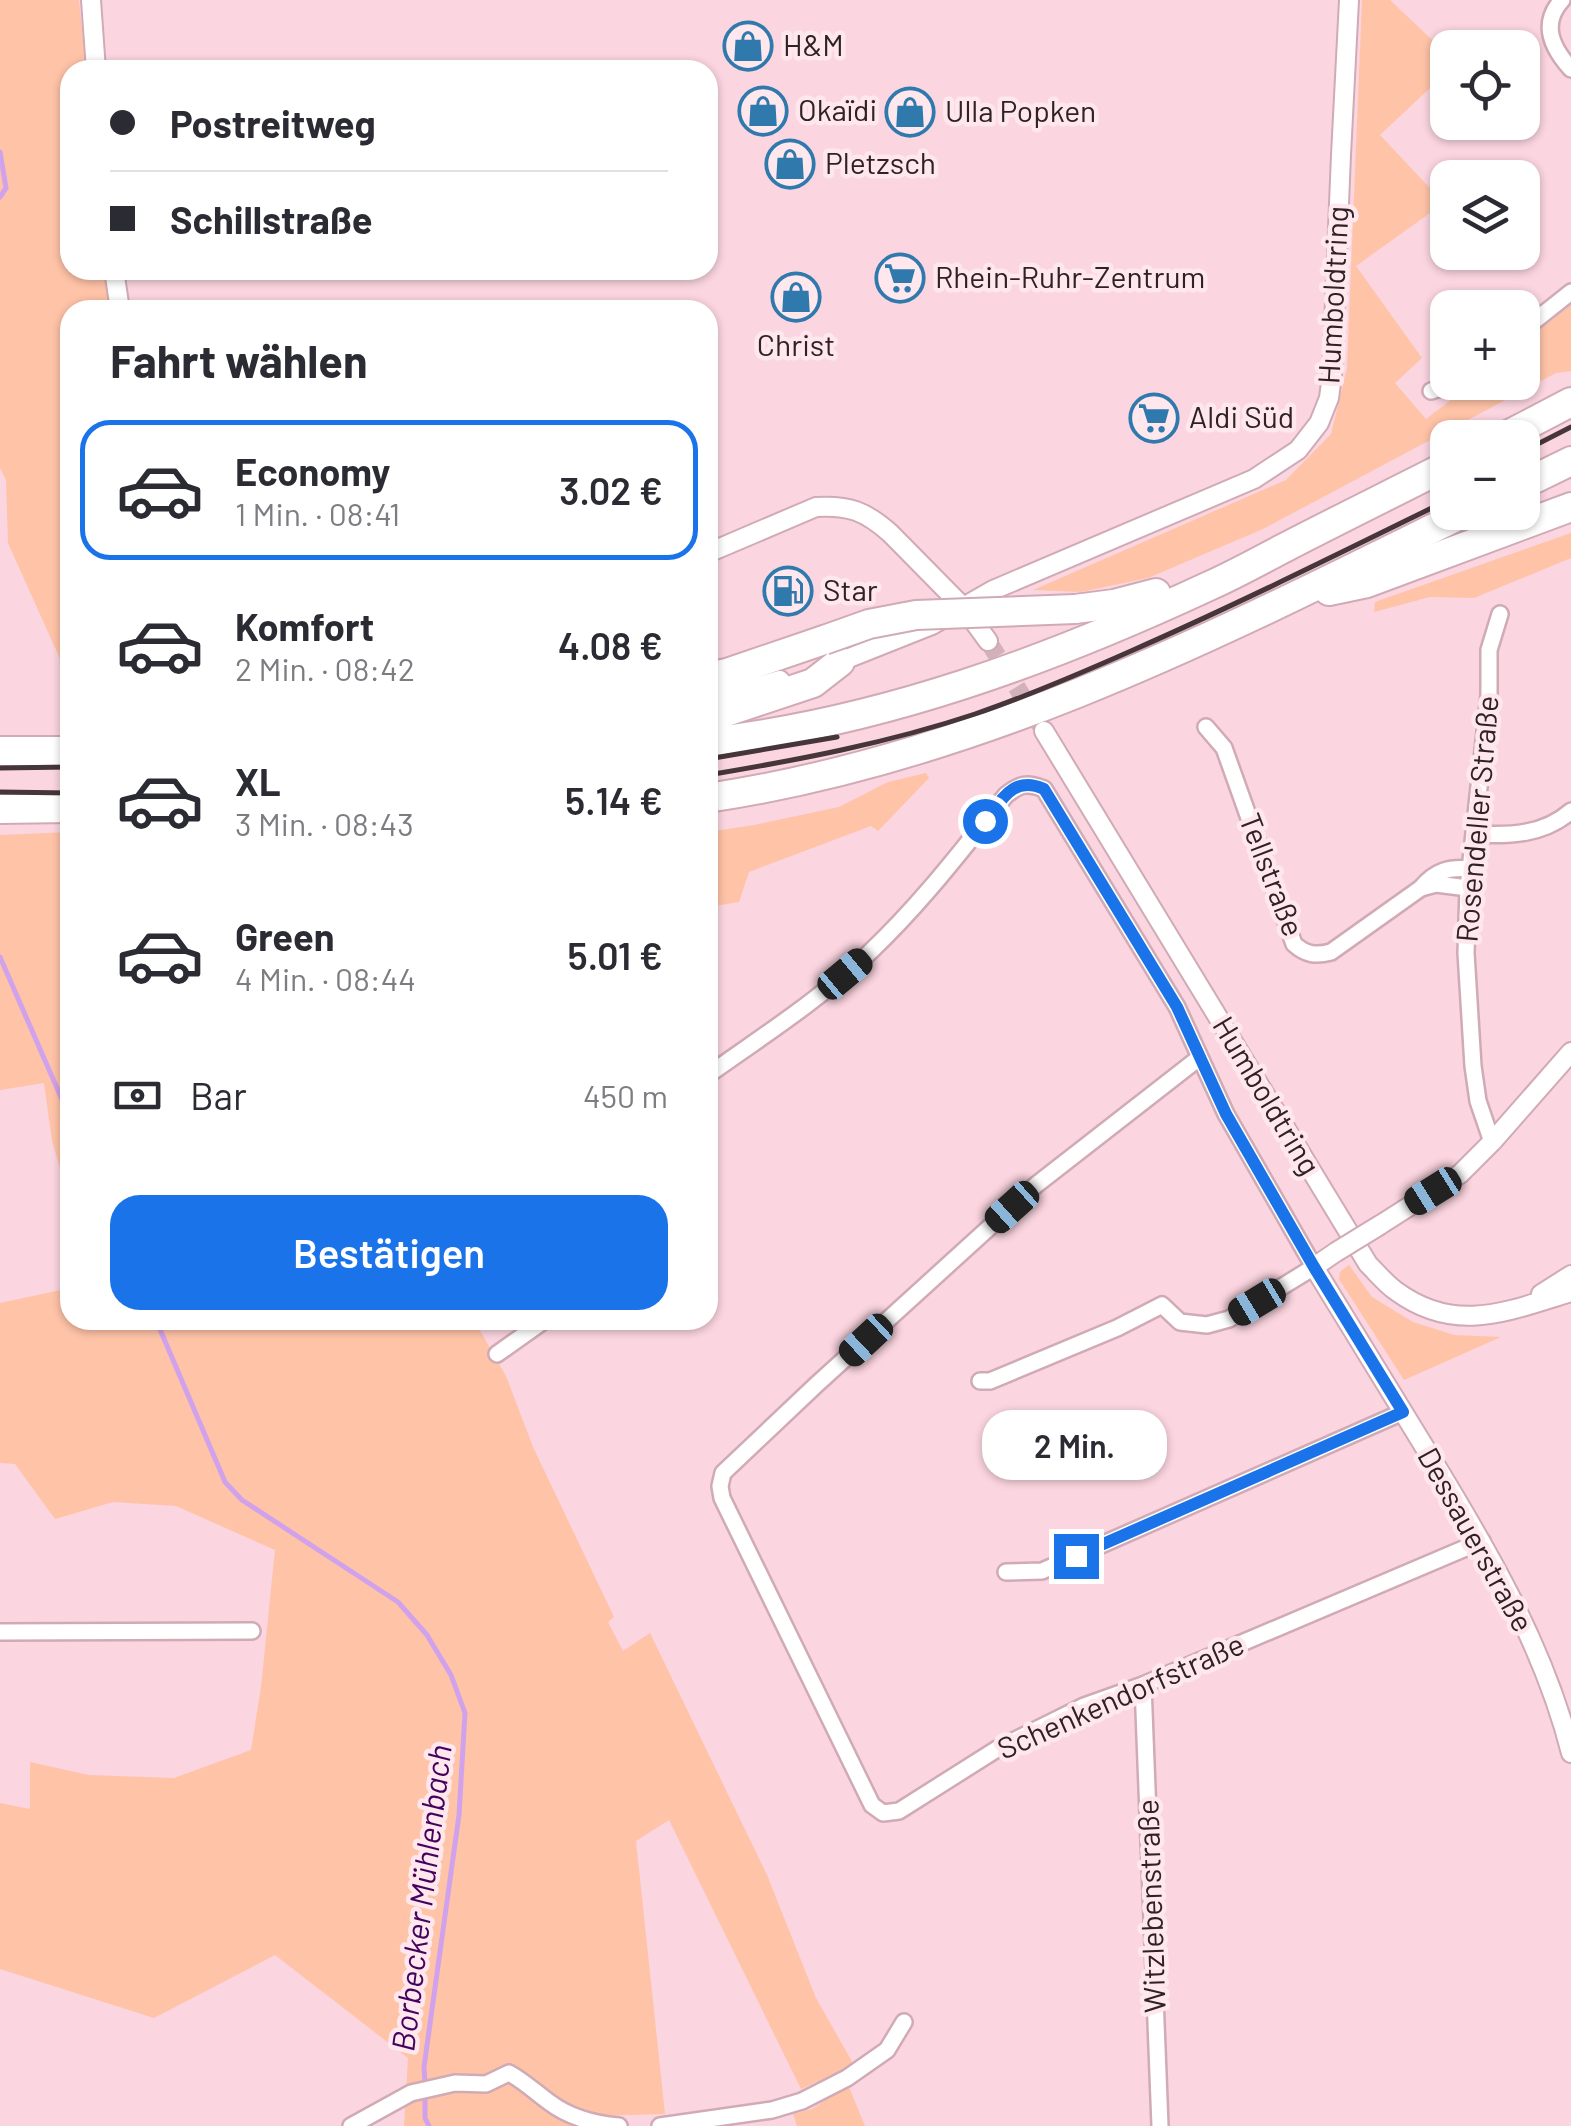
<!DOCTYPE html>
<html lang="de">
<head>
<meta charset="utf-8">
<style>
  body { margin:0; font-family:Barlow,sans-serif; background:#f7f7f7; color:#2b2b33; height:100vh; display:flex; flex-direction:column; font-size:38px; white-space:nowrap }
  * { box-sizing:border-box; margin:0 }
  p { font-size:32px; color:#7c7c81 }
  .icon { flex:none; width:55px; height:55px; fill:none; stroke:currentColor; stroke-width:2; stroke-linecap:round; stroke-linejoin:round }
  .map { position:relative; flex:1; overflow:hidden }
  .panel { position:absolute; left:60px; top:300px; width:658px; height:1030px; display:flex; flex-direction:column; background:#fff; border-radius:30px; box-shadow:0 2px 8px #0004 }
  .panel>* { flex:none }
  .top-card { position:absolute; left:60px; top:60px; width:658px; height:220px; border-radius:30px; box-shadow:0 2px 8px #0004; display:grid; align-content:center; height:220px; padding:0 50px; background:#fff }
  .tools { position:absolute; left:1430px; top:30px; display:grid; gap:20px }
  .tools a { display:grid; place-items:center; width:110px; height:110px; border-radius:20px; background:#fff; box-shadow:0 2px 8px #0004; font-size:50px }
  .end { position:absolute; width:45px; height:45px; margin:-22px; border:12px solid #1a73e8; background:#fff; box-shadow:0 0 0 5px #fff }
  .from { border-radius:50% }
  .bubble { position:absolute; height:70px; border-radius:30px; background:#fff; box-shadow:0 2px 8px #0004; font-size:32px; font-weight:600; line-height:70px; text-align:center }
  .car { position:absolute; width:30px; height:60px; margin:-30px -15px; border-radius:12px; box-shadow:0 0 8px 2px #0007; background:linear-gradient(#222 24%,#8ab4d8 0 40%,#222 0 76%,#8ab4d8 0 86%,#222 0) }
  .top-card b { display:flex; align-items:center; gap:35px; height:95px; font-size:38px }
  .top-card b+b { border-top:2px solid #e1e1e2 }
  .top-card i { width:25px; height:25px; background:#2b2b33 }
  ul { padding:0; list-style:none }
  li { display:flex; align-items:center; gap:30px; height:140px; margin:0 20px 15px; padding:0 30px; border:5px solid transparent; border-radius:30px }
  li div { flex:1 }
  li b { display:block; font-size:38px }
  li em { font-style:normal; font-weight:600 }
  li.active { border-color:#1a73e8 }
  li>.icon { width:90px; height:90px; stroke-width:1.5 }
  h2 { padding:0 50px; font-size:45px; line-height:120px }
  .pay { display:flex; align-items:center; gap:25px; height:110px; padding:0 50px; font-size:38px }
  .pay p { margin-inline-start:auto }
  .button { display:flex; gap:20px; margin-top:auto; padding:20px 50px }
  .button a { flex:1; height:115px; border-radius:30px; background:#1a73e8; color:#fff; font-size:40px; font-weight:600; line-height:115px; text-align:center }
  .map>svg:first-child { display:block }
  .green { fill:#ffc3a7 }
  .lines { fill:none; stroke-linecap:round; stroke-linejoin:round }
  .stream { stroke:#d1a2ec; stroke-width:5 }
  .tertiary-tunnel { stroke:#d2b1bb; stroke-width:18; stroke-dasharray:18 9; stroke-linecap:butt }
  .minor-casing { stroke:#d0abb6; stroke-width:20 }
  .tertiary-casing { stroke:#d0abb6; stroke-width:22 }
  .motorway-casing { stroke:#d0abb6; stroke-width:32 }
  .minor { stroke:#fff; stroke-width:15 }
  .tertiary { stroke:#fff; stroke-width:18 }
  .motorway { stroke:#fff; stroke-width:28 }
  .rail { stroke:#46353a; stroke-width:5 }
  .tertiary-bridge-casing { stroke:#d0abb6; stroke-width:22; stroke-linecap:butt }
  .motorway-bridge-casing { stroke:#d0abb6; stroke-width:32; stroke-linecap:butt }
  .tertiary-bridge { stroke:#fff; stroke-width:18 }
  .motorway-bridge { stroke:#fff; stroke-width:28 }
  .route { stroke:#1a73e8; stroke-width:12 }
  .labels { text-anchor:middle; stroke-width:9; stroke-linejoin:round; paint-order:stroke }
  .poi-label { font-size:30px; fill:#2f2125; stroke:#fee7ed; text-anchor:start }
  .street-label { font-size:30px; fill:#2f2125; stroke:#fee7ed }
  .water-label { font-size:32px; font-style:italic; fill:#44025e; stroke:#fee7ed }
</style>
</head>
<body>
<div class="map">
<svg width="1571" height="2126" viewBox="0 0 1571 2126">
  <rect width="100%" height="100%" fill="#fbd5e0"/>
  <g class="green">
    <path d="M0,0H79L86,70H70V270H104L110,310H70V681L8,543L6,480L0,468Z"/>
    <path d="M1362,0H1390L1447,54V72L1380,135L1444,203L1356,266L1422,358L1395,383L1426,419L1473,383L1522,382L1523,343L1571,304V371L1556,373L1263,529L1148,578L1081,592L1033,590L1286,480L1331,434L1347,368Z"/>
    <path d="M1571,533V558L1474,598L1430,597L1374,612L1375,602Z"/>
    <path d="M926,773L929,778L878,831L871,826L749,872L739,902L708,907V832L754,825L839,807L888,782Z"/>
    <path d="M70,832V1202L52,1141L44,1083L0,1090V835Z"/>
    <path d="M1349,1265L1372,1297L1413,1322L1454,1335L1501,1337L1404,1380L1339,1279L1340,1272Z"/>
    <path d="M70,1288V1320H474L506,1376L533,1447L614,1617L608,1622L623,1651L650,1633L767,1875L816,1998L854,2065L801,2089L669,1820L636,1841L665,2114L596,2116L597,2126H404L408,2058L275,1955L154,2018L0,1969V1803L30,1809V1762L89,1775L174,1778L251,1750L261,1687L275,1550L176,1506L113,1502L55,1519L15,1464L0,1463V1303Z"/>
    <path d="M848,2085L865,2126H797L793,2114L812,2109Z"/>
  </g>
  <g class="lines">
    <g class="stream">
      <path d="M0,152L6,188L0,197"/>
      <path d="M0,957L70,1118"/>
      <path d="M156,1320L225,1482L242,1500L398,1602L427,1635L451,1675L465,1713L459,1815L424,2067L425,2084"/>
      <path d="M425,2095V2118L429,2126"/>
    </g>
    <path class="tertiary-tunnel" d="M988,641L1044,731"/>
    <g class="minor-casing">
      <g id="minor">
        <path d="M1562,0C1540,24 1552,48 1571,69"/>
        <path d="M1522,331L1571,292"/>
        <path d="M1431,391L1460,382"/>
        <path d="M1206,727L1224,748L1294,944C1306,955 1316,956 1331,952L1421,888"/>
        <path d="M1475,834C1509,836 1544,835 1571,811"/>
        <path d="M1468,888L1436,884L1421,888C1435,871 1449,867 1470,869"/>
        <path d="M1199,1058L1036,1185L816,1385L723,1473L720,1486L722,1498L872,1805L883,1813L899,1811L997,1749L1084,1706L1143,1685L1482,1541"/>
        <path d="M708,1075C763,1036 819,1000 869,953C920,905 962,850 1006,795C1020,784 1027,782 1044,789L1177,1007L1226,1114L1314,1267L1229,1319L1207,1325L1180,1322L1162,1305L1117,1328L990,1381H980"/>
        <path d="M1492,1142L1478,1101L1473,1066L1466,953L1468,888L1489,695V650L1500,614"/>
        <path d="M497,1354L545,1320"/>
        <path d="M1006,1572L1042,1571L1403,1412"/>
        <path d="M0,1632L252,1631"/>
        <path d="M1143,1685L1160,2126"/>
        <path d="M351,2126L411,2093L455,2083L486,2084L509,2073C524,2081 535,2092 549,2102C570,2118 594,2124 619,2126"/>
        <path d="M660,2126L772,2110L802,2101L847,2078L887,2050L904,2022"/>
      </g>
    </g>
    <g class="tertiary-casing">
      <g id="tertiary">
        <path d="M91,0L96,70"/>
        <path d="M114,270L120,310"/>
        <path d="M708,553L816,507C849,505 865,511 890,533L964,608L988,641"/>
        <path d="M834,664L932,625L993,590L1254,479L1298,450L1319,423L1329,398L1332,375L1341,155L1349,0"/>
        <path d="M708,697L738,692L780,680"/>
        <path d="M1044,731L1368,1264C1377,1273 1386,1284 1396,1291C1456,1335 1508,1311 1571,1292"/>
        <path d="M1380,1225L1460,1174L1492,1142L1571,1052"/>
        <path d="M1336,1252L1314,1267C1353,1330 1392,1393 1430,1456C1487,1549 1544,1646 1571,1753"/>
        <path d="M1541,1294L1571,1275"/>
      </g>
    </g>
    <g class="motorway-casing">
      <g id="motorway">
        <path d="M1502,438L1571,402"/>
        <path d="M1522,485L1571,461"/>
        <path d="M1329,591L1367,583L1571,507"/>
        <path d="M1075,609L1114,604L1156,593"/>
        <path d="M708,677L727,673L824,640"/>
        <path d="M708,718L813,683L840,662"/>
        <path d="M708,742C882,722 1050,660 1209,586C1234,575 1259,561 1284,548C1338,520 1393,493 1448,465"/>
        <path d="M0,751H70"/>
        <path d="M708,798C981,757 1221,633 1466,512"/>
        <path d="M0,809L70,808"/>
      </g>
    </g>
    <use href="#minor" class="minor"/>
    <use href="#tertiary" class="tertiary"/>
    <use href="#motorway" class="motorway"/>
    <g class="rail">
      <path d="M1522,452L1571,427"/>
      <path d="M708,759L837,737"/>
      <path d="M0,768L70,767"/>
      <path d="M708,775C798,760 888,743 975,714C1028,696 1079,674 1131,651C1238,604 1342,552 1448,500"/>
      <path d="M0,792L70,793"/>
    </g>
    <g class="tertiary-bridge-casing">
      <path id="tertiary-bridge" d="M1336,1252L1380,1225"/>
    </g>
    <g class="motorway-bridge-casing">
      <path id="motorway-bridge" d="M824,640L869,624L916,615L1075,609"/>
    </g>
    <use href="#tertiary-bridge" class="tertiary-bridge"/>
    <use href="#motorway-bridge" class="motorway-bridge"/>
  </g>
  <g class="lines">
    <path class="route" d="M985,821C1002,800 1013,775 1044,789L1177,1007L1226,1114L1314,1267L1403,1412L1076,1556"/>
  </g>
  <defs>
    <g id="shop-ring" transform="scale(2.5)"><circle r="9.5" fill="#fee7ed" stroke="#3079ad" stroke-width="1.5"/><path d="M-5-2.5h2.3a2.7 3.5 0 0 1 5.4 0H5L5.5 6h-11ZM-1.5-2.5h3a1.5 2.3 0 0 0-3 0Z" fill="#3079ad"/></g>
    <g id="supermarket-ring" transform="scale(2.5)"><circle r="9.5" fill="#fee7ed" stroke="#3079ad" stroke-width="1.5"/><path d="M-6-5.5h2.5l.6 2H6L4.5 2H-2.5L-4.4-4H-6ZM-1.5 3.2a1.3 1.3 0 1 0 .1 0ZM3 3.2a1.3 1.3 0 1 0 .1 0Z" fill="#3079ad"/></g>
    <g id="fuel-ring" transform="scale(2.5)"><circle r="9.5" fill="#fee7ed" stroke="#3079ad" stroke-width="1.5"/><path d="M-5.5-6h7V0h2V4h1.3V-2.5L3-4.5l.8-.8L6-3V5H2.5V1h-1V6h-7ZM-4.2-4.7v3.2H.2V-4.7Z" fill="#3079ad"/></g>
  </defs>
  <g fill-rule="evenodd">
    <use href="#shop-ring" x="748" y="46"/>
    <use href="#shop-ring" x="763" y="111"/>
    <use href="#shop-ring" x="910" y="112"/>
    <use href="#shop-ring" x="790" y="164"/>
    <use href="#supermarket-ring" x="900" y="278"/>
    <use href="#shop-ring" x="796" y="297"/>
    <use href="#supermarket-ring" x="1154" y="418"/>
    <use href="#fuel-ring" x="788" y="591"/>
  </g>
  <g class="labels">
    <g class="poi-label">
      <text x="783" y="56">H&amp;M</text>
      <text x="798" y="121">Okaïdi</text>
      <text x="945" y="122">Ulla Popken</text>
      <text x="825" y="174">Pletzsch</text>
      <text x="935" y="288">Rhein-Ruhr-Zentrum</text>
      <text x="796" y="356" text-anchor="middle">Christ</text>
      <text x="1189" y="428">Aldi Süd</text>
      <text x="823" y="601">Star</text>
    </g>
    <g class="street-label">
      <text transform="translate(1334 295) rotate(-87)" y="10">Humboldtring</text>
      <text transform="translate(1478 819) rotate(-85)" y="10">Rosendeller Straße</text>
      <text transform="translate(1271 875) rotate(69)" y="10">Tellstraße</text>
      <text transform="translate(1266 1096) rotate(59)" y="10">Humboldtring</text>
      <text transform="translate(1475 1540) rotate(61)" y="10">Dessauerstraße</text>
      <text transform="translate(1121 1697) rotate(-24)" y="10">Schenkendorfstraße</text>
      <text transform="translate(1152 1906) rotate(-92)" y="10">Witzlebenstraße</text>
    </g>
    <g class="water-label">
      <text transform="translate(422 1898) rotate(-83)" y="11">Borbecker Mühlenbach</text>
    </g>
  </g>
</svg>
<div class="tools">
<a><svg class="icon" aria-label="locate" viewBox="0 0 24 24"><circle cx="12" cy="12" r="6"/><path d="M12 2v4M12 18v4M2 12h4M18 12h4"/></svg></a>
<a><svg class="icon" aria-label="layers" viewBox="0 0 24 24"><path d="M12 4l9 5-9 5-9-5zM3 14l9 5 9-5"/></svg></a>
<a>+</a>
<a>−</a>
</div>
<i class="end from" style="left:985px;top:821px"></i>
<i class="end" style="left:1076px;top:1556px"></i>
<div class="bubble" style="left:982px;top:1410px;width:185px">2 Min.</div>
<i class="car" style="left:845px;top:974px;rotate:50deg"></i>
<i class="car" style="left:1433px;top:1191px;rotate:238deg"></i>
<i class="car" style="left:1012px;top:1207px;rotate:228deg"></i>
<i class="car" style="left:1257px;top:1302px;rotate:239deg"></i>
<i class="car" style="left:866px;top:1340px;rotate:227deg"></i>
<div class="top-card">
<b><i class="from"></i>Postreitweg</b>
<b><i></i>Schillstraße</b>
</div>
<section class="panel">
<h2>Fahrt wählen</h2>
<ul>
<li class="active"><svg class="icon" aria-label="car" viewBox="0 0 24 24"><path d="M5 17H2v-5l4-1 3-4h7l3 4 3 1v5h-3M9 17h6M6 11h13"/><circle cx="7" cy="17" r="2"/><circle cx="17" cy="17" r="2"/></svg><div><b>Economy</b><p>1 Min. · 08:41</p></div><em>3.02 €</em></li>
<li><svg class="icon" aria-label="car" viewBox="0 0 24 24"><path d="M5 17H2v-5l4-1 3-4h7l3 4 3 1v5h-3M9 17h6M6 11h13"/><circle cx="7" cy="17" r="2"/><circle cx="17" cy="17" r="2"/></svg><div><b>Komfort</b><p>2 Min. · 08:42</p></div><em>4.08 €</em></li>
<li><svg class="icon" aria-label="car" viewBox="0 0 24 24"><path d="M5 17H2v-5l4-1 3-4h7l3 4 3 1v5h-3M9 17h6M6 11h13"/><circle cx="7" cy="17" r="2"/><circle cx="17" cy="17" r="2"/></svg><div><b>XL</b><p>3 Min. · 08:43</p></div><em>5.14 €</em></li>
<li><svg class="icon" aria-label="car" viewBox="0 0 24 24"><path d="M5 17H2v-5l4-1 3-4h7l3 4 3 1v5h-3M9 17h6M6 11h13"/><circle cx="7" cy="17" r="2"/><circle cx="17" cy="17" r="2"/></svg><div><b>Green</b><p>4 Min. · 08:44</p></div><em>5.01 €</em></li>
</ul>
<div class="pay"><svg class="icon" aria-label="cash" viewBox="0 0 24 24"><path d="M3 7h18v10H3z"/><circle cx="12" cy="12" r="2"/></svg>Bar<p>450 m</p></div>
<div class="button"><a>Bestätigen</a></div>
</section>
</div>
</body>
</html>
